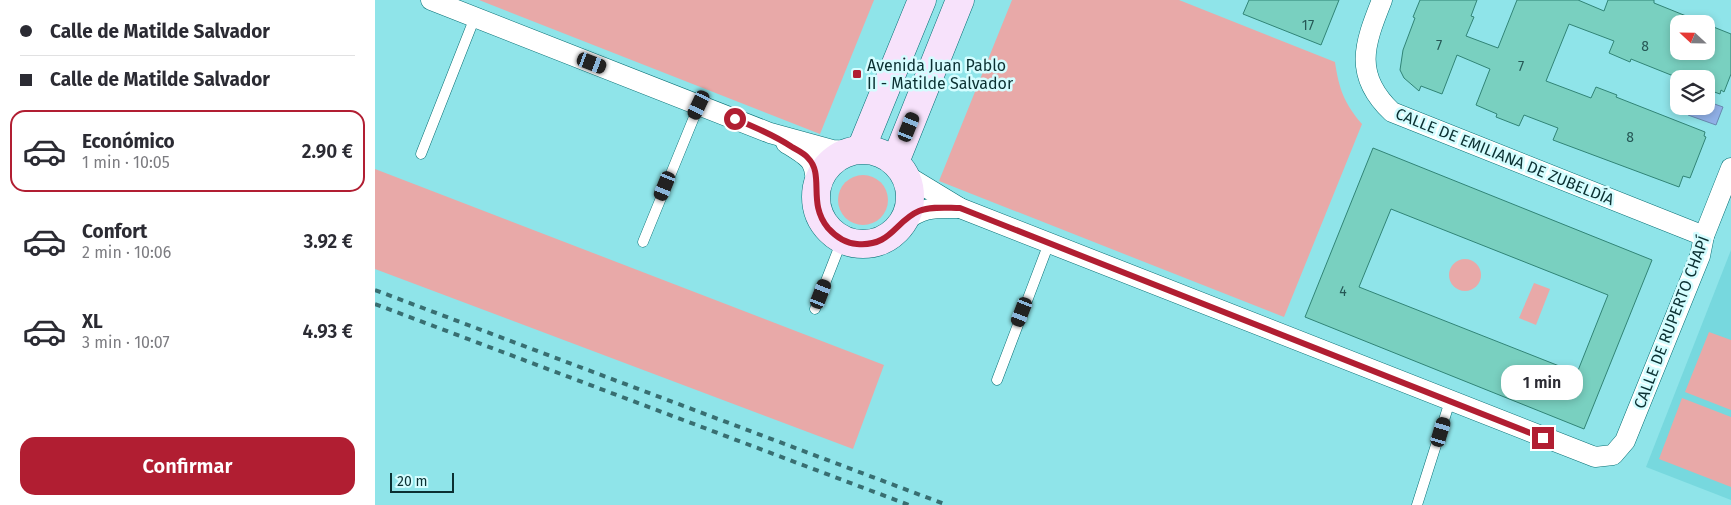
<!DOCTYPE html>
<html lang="es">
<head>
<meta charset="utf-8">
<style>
  body { margin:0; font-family:"Fira Sans",sans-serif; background:#f7f7f7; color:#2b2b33; height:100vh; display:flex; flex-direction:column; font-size:19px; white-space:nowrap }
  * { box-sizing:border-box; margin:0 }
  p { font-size:16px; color:#7c7c81 }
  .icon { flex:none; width:28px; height:28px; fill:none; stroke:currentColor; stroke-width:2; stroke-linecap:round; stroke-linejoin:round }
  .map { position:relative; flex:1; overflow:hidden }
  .sheet { display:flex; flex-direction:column; background:#fff; width:375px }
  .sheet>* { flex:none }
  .hud { display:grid; align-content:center; height:110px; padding:0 20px; background:#fff }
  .needle { width:32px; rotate:292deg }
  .fabs { position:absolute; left:1295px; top:15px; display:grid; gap:10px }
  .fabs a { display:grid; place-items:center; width:45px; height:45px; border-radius:10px; background:#fff; box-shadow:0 2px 8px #0003; font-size:25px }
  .scale { position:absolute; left:15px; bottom:12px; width:64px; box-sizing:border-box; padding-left:5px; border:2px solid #0b3032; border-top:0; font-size:14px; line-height:18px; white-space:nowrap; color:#0b3032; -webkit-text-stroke:4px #d4fdff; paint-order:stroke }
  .end { position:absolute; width:22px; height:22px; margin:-11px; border:6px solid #b11e32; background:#fff; box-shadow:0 0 0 2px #fff }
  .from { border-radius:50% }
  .bubble { position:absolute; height:35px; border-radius:15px; background:#fff; box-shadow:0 2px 8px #0003; font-size:16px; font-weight:600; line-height:35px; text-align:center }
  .car { position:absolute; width:15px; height:30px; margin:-15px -8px; border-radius:6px; box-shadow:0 0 4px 1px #0007; background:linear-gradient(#222 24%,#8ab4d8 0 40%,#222 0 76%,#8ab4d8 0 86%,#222 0) }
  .hud b { display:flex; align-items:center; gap:18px; height:48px; font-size:19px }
  .hud b+b { border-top:1px solid #e1e1e2 }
  .hud i { width:12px; height:12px; background:#2b2b33 }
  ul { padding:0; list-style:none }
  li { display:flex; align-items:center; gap:15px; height:82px; margin:0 10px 8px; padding:0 10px; border:2px solid transparent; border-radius:15px }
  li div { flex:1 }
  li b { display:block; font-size:19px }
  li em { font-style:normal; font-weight:600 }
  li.current { border-color:#b11e32 }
  li>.icon { width:45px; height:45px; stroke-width:1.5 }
  .action { display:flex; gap:10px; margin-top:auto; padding:10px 20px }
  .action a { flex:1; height:58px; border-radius:15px; background:#b11e32; color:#fff; font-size:20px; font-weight:600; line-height:58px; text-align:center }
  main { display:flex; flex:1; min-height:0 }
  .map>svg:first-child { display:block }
  .built { fill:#77d8de }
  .green { fill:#e8a9a8 }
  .water { fill:#91b1e8; stroke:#698ab1 }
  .building { fill:#79d0c0; stroke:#318476; fill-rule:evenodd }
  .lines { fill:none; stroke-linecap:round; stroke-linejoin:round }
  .lane-casing { stroke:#066f74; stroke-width:11 }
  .street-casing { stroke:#066f74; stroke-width:21 }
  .secondary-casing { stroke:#066f74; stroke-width:29 }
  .lane { stroke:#fff; stroke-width:10 }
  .street { stroke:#fff; stroke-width:20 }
  .secondary { stroke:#f7e2fb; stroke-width:28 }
  .rail { stroke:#386e71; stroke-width:4; stroke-dasharray:6 6; stroke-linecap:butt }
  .route { stroke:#b11e32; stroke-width:6 }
  .poi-dot { fill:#b11e32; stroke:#d4fdff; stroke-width:2 }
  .labels { text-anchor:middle; stroke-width:5; stroke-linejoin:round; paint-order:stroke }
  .number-label { font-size:14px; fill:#265856 }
  .poi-label { font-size:16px; fill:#0b3032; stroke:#d4fdff; text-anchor:start }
  .street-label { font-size:16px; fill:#0b3032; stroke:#d4fdff }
</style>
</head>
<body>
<main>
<section class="sheet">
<div class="hud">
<b><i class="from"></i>Calle de Matilde Salvador</b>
<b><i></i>Calle de Matilde Salvador</b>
</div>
<ul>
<li class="current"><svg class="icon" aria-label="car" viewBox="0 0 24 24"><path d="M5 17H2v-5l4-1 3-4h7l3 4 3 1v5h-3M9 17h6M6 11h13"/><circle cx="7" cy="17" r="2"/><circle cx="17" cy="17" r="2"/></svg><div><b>Económico</b><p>1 min · 10:05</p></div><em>2.90 €</em></li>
<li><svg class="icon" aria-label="car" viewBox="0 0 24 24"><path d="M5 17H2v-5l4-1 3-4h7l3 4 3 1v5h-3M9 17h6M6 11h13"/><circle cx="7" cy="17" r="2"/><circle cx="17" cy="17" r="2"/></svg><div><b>Confort</b><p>2 min · 10:06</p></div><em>3.92 €</em></li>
<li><svg class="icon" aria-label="car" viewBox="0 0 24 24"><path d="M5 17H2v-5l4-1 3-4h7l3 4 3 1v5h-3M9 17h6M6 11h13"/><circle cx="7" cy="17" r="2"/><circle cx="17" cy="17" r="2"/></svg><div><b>XL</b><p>3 min · 10:07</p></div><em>4.93 €</em></li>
</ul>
<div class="action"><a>Confirmar</a></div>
</section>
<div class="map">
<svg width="1356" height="505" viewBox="0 0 1356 505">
  <rect width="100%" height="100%" fill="#8fe4e9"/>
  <path class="built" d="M1356,250V500L1271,467Z"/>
  <g class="green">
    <path d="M104,0H499L445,134Z"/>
    <path d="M637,0H804L960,62C964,89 969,103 987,124L909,317L564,181Z"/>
    <path d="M0,169L509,365L478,449L0,269Z"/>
    <circle cx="488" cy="200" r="25"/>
    <circle cx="1090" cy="275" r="16"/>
    <path d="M1159,283L1175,289L1161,325L1144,318Z"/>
    <path d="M1334,332L1356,340V410L1310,392Z"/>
    <path d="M1307,398L1356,417V487L1284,459Z"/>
  </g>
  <path class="water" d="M1331,101L1348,107L1341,125L1313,115L1317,106H1331Z"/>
  <g class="building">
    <path d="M874,0H964L946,45L868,14Z"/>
    <path d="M1045,0H1102L1096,16L1099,17L1091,36L1123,48L1142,0H1203L1229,11L1233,0H1279V3L1331,24H1304V51H1331V24L1356,34V74L1349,92L1346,90L1345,94L1331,89V79H1306L1256,59L1255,62L1234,53L1239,41L1194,24L1171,81L1216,98L1221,87L1242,95L1241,97L1330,132L1329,136L1331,137L1315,178L1308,176L1304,187L1178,140L1183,128L1149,115L1144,126L1121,117L1122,114L1101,105L1115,69L1082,55L1067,94L1046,86L1044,91L1029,78L1025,70L1028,50L1040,18L1038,17Z"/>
    <path d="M998,148L1277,260L1209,429L930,317ZM1016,209L1233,295L1202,373L984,287Z"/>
  </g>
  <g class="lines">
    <g class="lane-casing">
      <g id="lane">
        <path d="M46,154L100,17"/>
        <path d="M268,242L324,105"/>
        <path d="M440,309L467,240"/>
        <path d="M622,380L674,243"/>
        <path d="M1042,505L1075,401"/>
      </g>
    </g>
    <g class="street-casing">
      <g id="street">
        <path d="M56,0L395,133L457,150L477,151"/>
        <path d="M1007,0C989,45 978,75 1017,112L1329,236"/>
        <path d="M411,143C437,159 441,160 441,191"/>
        <path d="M529,174L585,208L1220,457L1238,455L1250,441L1325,256L1329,236L1356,168"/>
        <path d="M528,222C550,206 559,208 585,208"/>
      </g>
    </g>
    <g class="secondary-casing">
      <g id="secondary">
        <path d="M486,149L547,0"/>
        <circle cx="488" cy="197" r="47"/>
        <path d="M520,162L585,0"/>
      </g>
    </g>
    <use href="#lane" class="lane"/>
    <use href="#street" class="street"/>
    <use href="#secondary" class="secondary"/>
    <g class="rail">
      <path d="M0,290L572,505"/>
      <path d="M0,304L534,505"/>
    </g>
  </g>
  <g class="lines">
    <path class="route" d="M360,119C380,127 399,135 417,147C422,150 429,153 433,158C450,175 432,203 453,228C461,237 470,243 482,244C516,247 520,221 544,211C556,206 572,208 585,208L1168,438"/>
  </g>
  <rect class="poi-dot" x="477" y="69" width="10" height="10" rx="2.5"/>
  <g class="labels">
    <g class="number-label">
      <text x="933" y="30">17</text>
      <text x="1064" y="50">7</text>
      <text x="1270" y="51">8</text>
      <text x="1146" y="71">7</text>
      <text x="1255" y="142">8</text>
      <text x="968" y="296">4</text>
    </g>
    <g class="poi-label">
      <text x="492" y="71">Avenida Juan Pablo<tspan x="492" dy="18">II - Matilde Salvador</tspan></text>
    </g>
    <g class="street-label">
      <text transform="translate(1130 156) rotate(22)" y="6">CALLE DE EMILIANA DE ZUBELDÍA</text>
      <text transform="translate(1296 322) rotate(-69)" y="6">CALLE DE RUPERTO CHAPÍ</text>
    </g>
  </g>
</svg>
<div class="fabs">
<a><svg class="needle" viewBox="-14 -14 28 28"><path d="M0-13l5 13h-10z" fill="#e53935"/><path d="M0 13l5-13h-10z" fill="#7c7c81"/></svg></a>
<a><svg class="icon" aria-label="layers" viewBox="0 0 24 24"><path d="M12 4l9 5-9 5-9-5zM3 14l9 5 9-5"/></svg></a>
</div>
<div class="scale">20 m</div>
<i class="end from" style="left:360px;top:119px"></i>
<i class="end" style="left:1168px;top:438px"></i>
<div class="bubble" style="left:1126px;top:365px;width:82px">1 min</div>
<i class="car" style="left:217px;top:63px;rotate:111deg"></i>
<i class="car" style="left:324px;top:105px;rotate:205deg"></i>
<i class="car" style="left:534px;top:127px;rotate:22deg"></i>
<i class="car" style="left:290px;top:186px;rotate:202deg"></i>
<i class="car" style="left:446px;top:294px;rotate:21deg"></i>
<i class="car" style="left:647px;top:312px;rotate:201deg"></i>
<i class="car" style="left:1066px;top:432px;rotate:17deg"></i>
</div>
</main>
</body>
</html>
